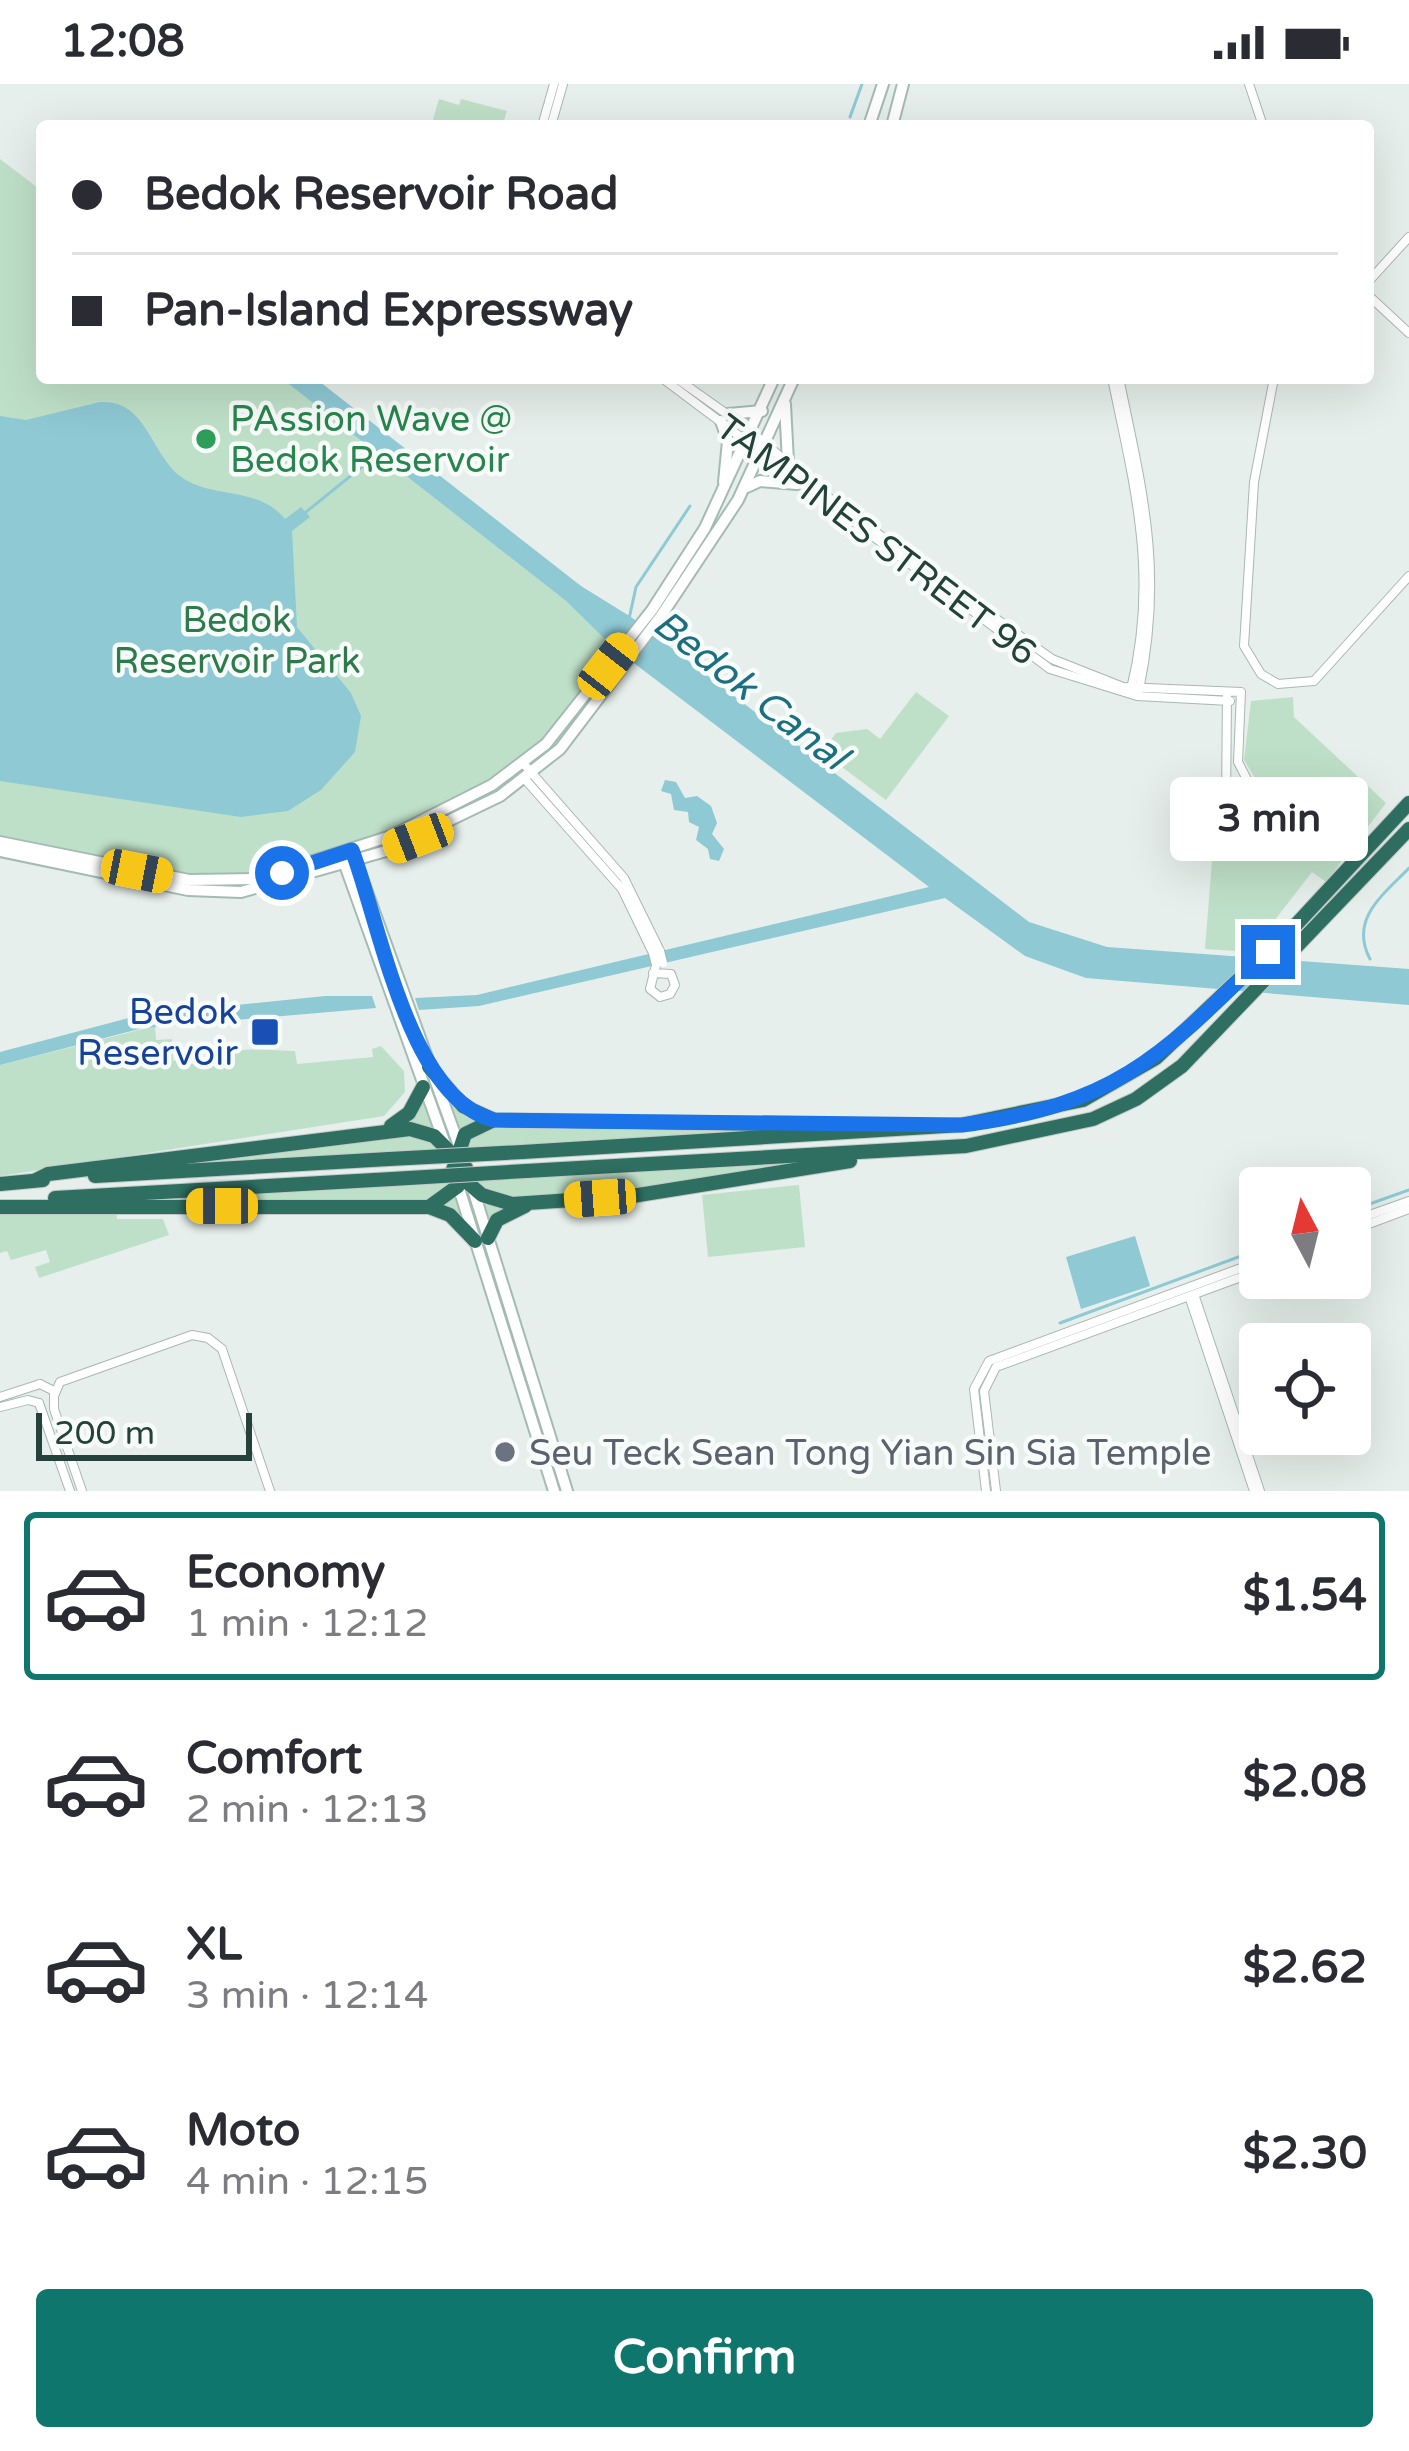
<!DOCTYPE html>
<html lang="en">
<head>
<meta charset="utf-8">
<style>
  body { margin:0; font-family:"Varela Round",sans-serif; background:#f2f2f3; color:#2b2b33; height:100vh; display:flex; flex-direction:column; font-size:45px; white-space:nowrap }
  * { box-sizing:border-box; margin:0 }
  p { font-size:39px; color:#7c7c81 }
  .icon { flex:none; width:66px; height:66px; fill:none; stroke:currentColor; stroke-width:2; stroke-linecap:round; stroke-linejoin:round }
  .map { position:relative; height:1407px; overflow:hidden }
  .panel { display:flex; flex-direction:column; background:#fff; flex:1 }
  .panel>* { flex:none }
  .guide { position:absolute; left:36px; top:36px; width:1338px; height:264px; border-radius:12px; box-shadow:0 12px 48px #0002; display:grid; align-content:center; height:264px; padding:0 36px; background:#fff }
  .needle { width:78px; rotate:353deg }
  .controls { position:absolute; left:1239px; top:1083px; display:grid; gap:24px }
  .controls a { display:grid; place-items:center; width:132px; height:132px; border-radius:12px; background:#fff; box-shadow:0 12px 48px #0002; font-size:60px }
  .scale { position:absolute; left:36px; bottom:30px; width:216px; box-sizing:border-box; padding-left:12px; border:6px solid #24423a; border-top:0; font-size:33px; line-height:42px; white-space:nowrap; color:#24423a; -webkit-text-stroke:9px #f7fbf9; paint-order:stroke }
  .end { position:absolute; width:54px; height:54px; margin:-27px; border:15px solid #1a73e8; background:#fff; box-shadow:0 0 0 6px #fff }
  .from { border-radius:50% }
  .bubble { position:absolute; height:84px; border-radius:12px; background:#fff; box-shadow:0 12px 48px #0002; font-size:39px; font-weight:800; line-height:84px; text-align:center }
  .car { position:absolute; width:36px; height:72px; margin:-36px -18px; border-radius:15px; box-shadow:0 0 9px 3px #0007; background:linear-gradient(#f5c518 24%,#345 0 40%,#f5c518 0 76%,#345 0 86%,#f5c518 0) }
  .guide b { display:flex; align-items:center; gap:42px; height:114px; font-size:45px }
  .guide b+b { border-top:3px solid #e1e1e2 }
  .guide i { width:30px; height:30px; background:#2b2b33 }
  ul { padding:21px 0 0; list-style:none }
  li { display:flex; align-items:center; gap:36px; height:168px; margin:0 24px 18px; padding:0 12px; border:6px solid transparent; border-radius:12px }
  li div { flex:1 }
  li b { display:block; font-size:45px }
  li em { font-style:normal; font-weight:800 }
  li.selected { border-color:#0f766e }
  li>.icon { width:108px; height:108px; stroke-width:1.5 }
  .button { display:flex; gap:24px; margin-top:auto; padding:24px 36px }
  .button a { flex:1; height:138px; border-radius:12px; background:#0f766e; color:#fff; font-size:48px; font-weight:800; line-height:138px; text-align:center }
  .status { display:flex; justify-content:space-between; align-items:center; height:84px; padding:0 60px; background:#fff; direction:ltr }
  .status svg { height:33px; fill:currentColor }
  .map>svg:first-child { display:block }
  .green { fill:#bfe0c8 }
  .water { fill:#8ec9d4 }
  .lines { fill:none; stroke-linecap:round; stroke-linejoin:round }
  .stream { stroke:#8ec9d4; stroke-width:3 }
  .street-casing { stroke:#a8b8b2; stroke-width:10 }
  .secondary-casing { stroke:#a4bbb3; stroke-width:14 }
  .highway-casing { stroke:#c2cac8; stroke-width:16 }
  .street { stroke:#fff; stroke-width:8 }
  .secondary { stroke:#fff; stroke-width:10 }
  .highway { stroke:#2f6f62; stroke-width:14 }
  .street-bridge-casing { stroke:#a8b8b2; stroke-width:10; stroke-linecap:butt }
  .highway-bridge-casing { stroke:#c2cac8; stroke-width:16; stroke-linecap:butt }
  .street-bridge { stroke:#fff; stroke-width:8 }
  .highway-bridge { stroke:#2f6f62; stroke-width:14 }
  .route { stroke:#1a73e8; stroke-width:15 }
  .leisure-dot { fill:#2e9e5b; stroke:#f7fbf9; stroke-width:4.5 }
  .transit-dot { fill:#1a4fb4; stroke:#f7fbf9; stroke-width:4.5 }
  .worship-dot { fill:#6b7280; stroke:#f7fbf9; stroke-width:4.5 }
  .labels { text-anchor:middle; stroke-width:9; stroke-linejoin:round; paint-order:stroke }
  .leisure-label { font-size:36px; fill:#27864d; stroke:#f7fbf9; text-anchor:start }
  .street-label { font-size:36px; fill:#24423a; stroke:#f7fbf9 }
  .park-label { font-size:36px; fill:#2d7a4b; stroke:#f7fbf9 }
  .transit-label { font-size:36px; fill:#164399; stroke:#f7fbf9; text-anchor:end }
  .worship-label { font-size:36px; fill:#5b616d; stroke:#f7fbf9; text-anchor:start }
  .water-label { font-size:39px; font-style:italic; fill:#1c6f80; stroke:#f7fbf9 }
</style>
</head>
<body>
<div class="status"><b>12:08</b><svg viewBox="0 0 49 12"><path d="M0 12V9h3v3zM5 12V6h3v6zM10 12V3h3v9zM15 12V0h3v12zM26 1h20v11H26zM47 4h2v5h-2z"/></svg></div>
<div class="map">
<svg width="1409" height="1407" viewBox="0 0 1409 1407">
  <rect width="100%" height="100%" fill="#e6efeb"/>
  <g class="green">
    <path d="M439,15L459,21L461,15L507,27L502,42H454V35L452,42H431Z"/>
    <path d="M0,75L42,107V294H281L566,517L614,564L543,658L469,712L455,714L409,742L257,793L187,792L0,751Z"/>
    <path d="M916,608L949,632L886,716L822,668L836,649L867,645L880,655Z"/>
    <path d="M1293,613L1294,633L1386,719L1326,798L1312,788L1250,868L1205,865L1215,739L1249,742L1259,734L1260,702L1244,676L1251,617Z"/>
    <path d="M155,942L156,956L172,955L173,976C196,984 206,979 225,970C243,962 275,967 295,967L297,980L373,973L372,965L381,962L404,987L405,1008L384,1032L0,1092V981Z"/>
    <path d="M443,1002L478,1032L858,1041L468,1071L459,1061Z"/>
    <path d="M423,1003L445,1060L428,1057L442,1072L38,1096L392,1042Z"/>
    <path d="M876,1069L863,1075L535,1119L491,1146L473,1106L478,1102L474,1090Z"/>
    <path d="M448,1091L475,1157L442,1127L116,1124L117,1135H163L169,1151L39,1194L35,1183L50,1178L46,1166L11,1176L7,1167L0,1169V1120Z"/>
    <path d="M799,1101L805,1163L708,1173L702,1111Z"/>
  </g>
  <g class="water">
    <path d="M281,294H315L581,502L631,533L1029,838L1107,863L1409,885V921L1086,894L1025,872L945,814L479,922L419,926L415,914L477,911L929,803L614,564L566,517Z"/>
    <path d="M100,318C146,315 150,368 180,392C212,416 257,401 285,435L301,423L310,433L292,447L297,543L351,609L361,632L355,668L321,706L288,727L241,733L0,697V332L26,336Z"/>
    <path d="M665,696L676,698L685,714L697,712L711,722L717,739L712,750L724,765L719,777L710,775L708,765L696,756L699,743L689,738L688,728L674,726L671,710L661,707Z"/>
    <path d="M325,912H372L376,924L143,944L0,981V968L140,931Z"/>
    <path d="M1135,1152L1150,1202L1081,1225L1066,1173Z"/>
  </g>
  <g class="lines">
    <g class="stream">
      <path d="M850,33L862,0"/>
      <path d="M306,428L379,369"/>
      <path d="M629,535L636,503L690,422"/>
      <path d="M1370,875C1349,835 1383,811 1409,784"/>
      <path d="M1350,1127L1409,1106"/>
      <path d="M1060,1239L1260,1165"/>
    </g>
    <g class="street-casing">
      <g id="street">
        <path d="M1249,0L1263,42"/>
        <path d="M542,42L554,0"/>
        <path d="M551,42L563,0"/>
        <path d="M1368,198L1409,153"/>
        <path d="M1368,211L1409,249"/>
        <path d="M662,294L1050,585L1137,612L1230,617"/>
        <path d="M676,294L748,345L834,418L1052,575L1123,603L1241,608L1238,678L1252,705L1251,727L1240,732L1226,723L1227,608"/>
        <path d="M1112,294C1135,405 1159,492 1131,605"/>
        <path d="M1119,294C1143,409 1164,488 1139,606"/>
        <path d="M1274,294L1254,398L1244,562L1261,590L1278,600L1314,597L1409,492"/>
        <path d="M523,679L624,794L660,867"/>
        <path d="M523,693L622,805L653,869"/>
        <path d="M653,889L671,890L675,901L670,910L660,913L650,905L656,881"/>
        <path d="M1350,1138L1409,1117"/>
        <path d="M1350,1147L1409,1125"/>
        <path d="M1195,1213L1260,1407"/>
        <path d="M1190,1215L1254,1407"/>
        <path d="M40,1300L54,1307V1325L82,1407"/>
        <path d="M54,1312L60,1298L192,1251L208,1254L222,1265L270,1407"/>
        <path d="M0,1313L40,1300"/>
        <path d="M39,1319L70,1407"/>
        <path d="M0,1323L28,1316L39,1319"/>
        <path d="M986,1407L974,1305L989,1277L1260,1177"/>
        <path d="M996,1407L984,1307L996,1283L1260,1186"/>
      </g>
    </g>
    <g class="secondary-casing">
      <g id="secondary">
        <path d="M869,42L883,0"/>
        <path d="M892,42L903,0"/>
        <path d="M785,320L788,378"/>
        <path d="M728,330L762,327"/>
        <path d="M721,337L728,357L724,398"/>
        <path d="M747,403L760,397L797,400"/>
        <path d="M0,758L189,796L257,795L391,752L492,701L546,660L652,526L705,444L774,294"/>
        <path d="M0,767L188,806L241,808L386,767L500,712L560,665L661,532L738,416L794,294"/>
        <path d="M355,775L461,1067"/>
        <path d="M344,778L445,1060"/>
        <path d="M456,1095L554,1407"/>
        <path d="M472,1102L567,1407"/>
      </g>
    </g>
    <g class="highway-casing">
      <g id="highway">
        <path d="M429,983L463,1022L494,1036L852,1041"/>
        <path d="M494,1036L465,1050L453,1086L482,1111L512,1120L632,1112L850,1077"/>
        <path d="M391,1042L409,1029L423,1003"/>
        <path d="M522,1068L961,1041L1083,1016L1156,974L1292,845L1409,719"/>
        <path d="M526,1087L966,1062L1093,1035L1136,1015L1182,982L1409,745"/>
        <path d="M95,1092L389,1075"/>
        <path d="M36,1096L48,1090L410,1045L434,1052L466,1084L458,1102L429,1123"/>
        <path d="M0,1100L43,1096"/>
        <path d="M55,1114L392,1095"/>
        <path d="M0,1123H429L450,1131L475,1157"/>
        <path d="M488,1154L497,1136L525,1122"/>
      </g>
    </g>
    <use href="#street" class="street"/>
    <use href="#secondary" class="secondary"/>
    <use href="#highway" class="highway"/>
    <g class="street-bridge-casing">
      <g id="street-bridge">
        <path d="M660,867L663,879"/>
        <path d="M653,869L656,881"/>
      </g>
    </g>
    <g class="highway-bridge-casing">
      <g id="highway-bridge">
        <path d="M389,1075L522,1068"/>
        <path d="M392,1095L526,1087"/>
      </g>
    </g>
    <use href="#street-bridge" class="street-bridge"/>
    <use href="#highway-bridge" class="highway-bridge"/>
  </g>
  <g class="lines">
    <path class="route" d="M282,789L352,766C380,840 409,1015 494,1036L962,1041C1116,1021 1161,973 1268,868"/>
  </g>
  <circle class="leisure-dot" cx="206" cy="355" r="12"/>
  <rect class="transit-dot" x="250" y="933" width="30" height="30" rx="6"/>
  <circle class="worship-dot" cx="505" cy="1368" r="12"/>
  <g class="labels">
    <g class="leisure-label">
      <text x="230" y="347">PAssion Wave @<tspan x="230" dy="41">Bedok Reservoir</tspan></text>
    </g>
    <g class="street-label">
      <text transform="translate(877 455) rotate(37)" y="13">TAMPINES STREET 96</text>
    </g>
    <g class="park-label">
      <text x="237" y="548">Bedok<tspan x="237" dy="41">Reservoir Park</tspan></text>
    </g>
    <g class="transit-label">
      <text x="238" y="940">Bedok<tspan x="238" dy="41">Reservoir</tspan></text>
    </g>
    <g class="worship-label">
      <text x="529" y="1381">Seu Teck Sean Tong Yian Sin Sia Temple</text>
    </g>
    <g class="water-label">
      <text transform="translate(751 605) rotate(38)" y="14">Bedok Canal</text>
    </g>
  </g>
</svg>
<div class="controls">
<a><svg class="needle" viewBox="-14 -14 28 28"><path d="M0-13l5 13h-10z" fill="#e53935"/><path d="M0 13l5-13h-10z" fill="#7c7c81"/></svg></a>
<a><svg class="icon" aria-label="locate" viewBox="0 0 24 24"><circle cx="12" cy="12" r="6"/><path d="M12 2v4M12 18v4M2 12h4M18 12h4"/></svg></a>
</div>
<div class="scale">200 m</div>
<i class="end from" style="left:282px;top:789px"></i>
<i class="end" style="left:1268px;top:868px"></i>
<div class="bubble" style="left:1170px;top:693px;width:198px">3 min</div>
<i class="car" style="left:608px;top:582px;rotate:38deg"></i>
<i class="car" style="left:418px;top:754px;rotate:249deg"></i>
<i class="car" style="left:137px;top:787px;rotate:101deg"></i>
<i class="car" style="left:600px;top:1114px;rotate:266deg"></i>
<i class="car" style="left:222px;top:1122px;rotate:270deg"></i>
<div class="guide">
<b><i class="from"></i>Bedok Reservoir Road</b>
<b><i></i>Pan-Island Expressway</b>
</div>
</div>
<section class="panel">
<ul>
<li class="selected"><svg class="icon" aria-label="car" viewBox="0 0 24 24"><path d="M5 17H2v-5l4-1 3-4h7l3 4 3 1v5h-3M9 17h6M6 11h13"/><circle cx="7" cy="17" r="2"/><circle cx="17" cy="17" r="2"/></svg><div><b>Economy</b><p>1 min · 12:12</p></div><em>$1.54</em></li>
<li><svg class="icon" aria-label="car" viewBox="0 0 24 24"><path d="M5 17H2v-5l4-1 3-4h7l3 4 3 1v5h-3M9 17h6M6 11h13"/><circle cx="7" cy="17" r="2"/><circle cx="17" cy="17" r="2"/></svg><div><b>Comfort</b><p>2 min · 12:13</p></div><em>$2.08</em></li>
<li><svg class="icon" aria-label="car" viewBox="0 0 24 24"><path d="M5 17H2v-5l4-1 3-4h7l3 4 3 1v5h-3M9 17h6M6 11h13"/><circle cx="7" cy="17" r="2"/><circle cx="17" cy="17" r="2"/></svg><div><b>XL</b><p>3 min · 12:14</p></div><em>$2.62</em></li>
<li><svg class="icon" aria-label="car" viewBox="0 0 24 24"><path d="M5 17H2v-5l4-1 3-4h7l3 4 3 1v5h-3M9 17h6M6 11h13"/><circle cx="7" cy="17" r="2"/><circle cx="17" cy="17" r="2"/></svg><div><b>Moto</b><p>4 min · 12:15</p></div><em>$2.30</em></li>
</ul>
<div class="button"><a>Confirm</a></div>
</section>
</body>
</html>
